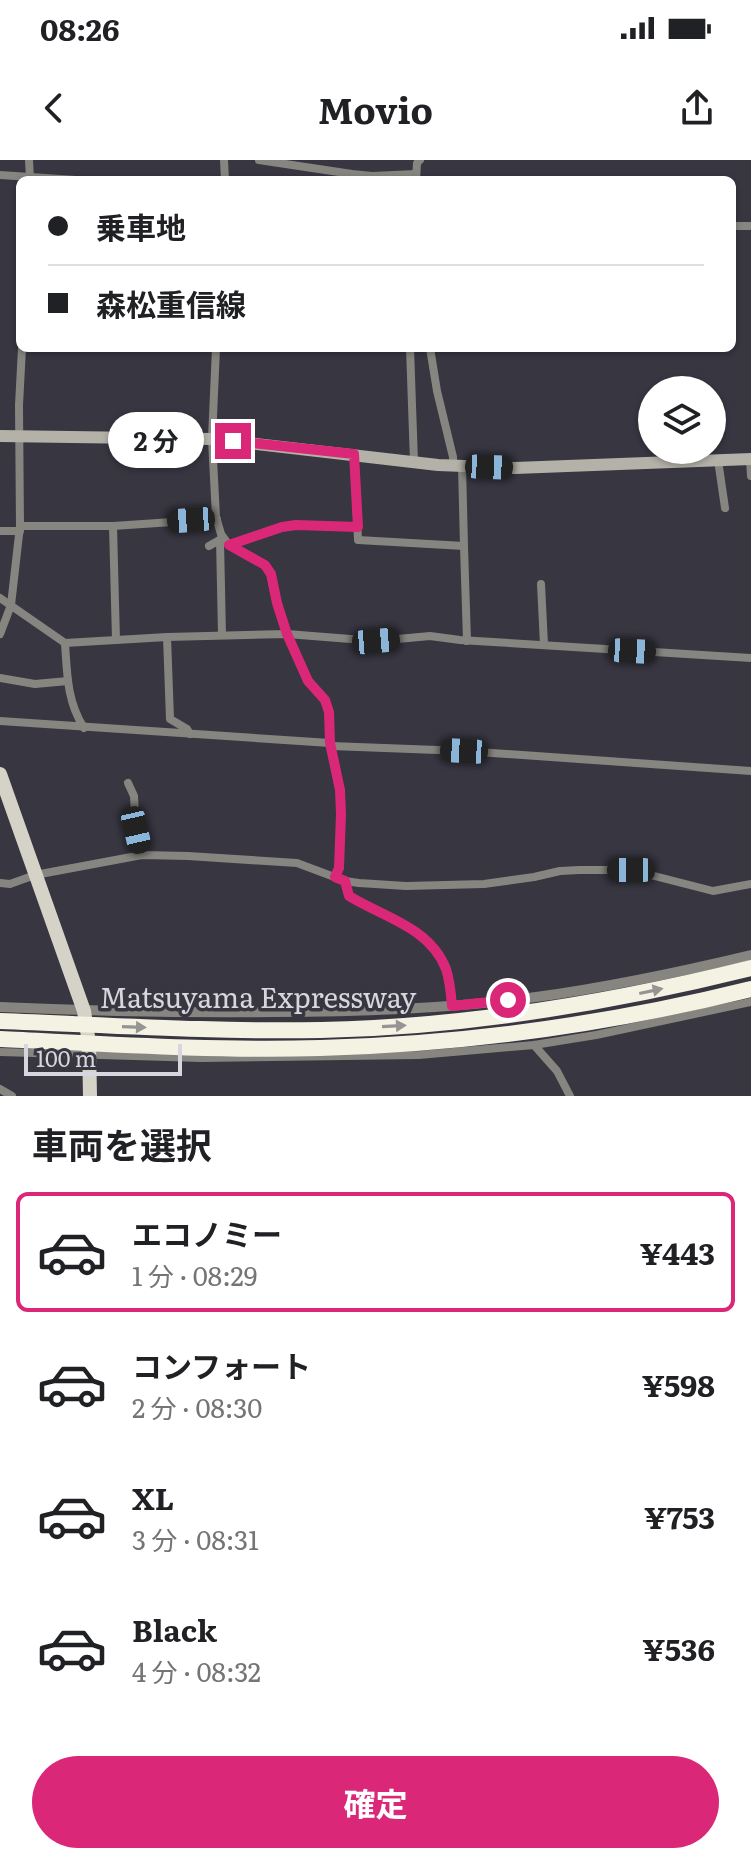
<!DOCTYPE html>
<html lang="ja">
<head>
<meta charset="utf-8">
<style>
  body { margin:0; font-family:Literata,"Noto Sans JP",serif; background:#f6f6f6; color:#202124; height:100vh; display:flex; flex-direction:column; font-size:30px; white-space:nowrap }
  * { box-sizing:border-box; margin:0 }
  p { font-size:26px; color:#757577 }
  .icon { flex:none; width:44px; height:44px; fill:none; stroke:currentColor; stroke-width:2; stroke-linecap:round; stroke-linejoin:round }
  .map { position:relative; height:936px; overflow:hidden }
  .details { display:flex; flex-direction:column; background:#fff; flex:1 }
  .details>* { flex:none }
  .guide { position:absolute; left:16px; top:16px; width:720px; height:176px; border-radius:12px; box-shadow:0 2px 6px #0004; display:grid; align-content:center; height:176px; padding:0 32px; background:#fff }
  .fabs { position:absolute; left:638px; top:216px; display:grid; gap:16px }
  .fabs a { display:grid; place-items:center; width:88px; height:88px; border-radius:50%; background:#fff; box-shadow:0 2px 6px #0004; font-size:40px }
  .scale { position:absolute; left:24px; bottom:20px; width:158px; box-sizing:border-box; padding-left:8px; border:4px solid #d7d6de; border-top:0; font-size:22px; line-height:28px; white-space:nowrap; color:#d7d6de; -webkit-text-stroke:6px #373641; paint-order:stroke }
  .end { position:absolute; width:36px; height:36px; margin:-18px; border:10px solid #db2777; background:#fff; box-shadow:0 0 0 4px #fff }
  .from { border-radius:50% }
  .bubble { position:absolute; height:56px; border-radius:28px; background:#fff; box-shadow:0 2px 6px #0004; font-size:26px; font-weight:700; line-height:56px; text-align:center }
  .car { position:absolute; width:24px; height:48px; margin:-24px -12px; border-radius:10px; box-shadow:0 0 6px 2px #0007; background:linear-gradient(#222 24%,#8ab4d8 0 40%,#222 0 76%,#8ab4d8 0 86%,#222 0) }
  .guide b { display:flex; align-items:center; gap:28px; height:76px; font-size:30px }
  .guide b+b { border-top:2px solid #e0e0e0 }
  .guide i { width:20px; height:20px; background:#202124 }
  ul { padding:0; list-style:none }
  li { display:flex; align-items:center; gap:24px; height:120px; margin:0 16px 12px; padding:0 16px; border:4px solid transparent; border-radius:12px }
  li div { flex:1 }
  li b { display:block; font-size:30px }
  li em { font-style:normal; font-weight:700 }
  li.on { border-color:#db2777 }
  li>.icon { width:72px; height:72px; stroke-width:1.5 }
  h2 { padding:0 32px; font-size:36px; line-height:96px }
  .action { display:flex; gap:16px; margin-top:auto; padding:16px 32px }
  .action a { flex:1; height:92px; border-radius:48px; background:#db2777; color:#fff; font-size:32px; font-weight:700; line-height:92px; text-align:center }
  .status { display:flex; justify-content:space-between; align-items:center; height:56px; padding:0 40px; background:#fff; direction:ltr }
  .status svg { height:22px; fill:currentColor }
  header { display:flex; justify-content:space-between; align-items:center; height:104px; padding:0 32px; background:#fff; font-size:36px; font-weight:700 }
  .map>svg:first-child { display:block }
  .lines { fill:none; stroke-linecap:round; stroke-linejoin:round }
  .minor { stroke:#86857f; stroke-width:8 }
  .tertiary { stroke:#86857f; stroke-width:10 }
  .secondary { stroke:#b3b1a8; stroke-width:12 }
  .primary { stroke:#d5d3c7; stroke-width:14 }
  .motorway { stroke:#f4f2e3; stroke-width:16 }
  .oneway { fill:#969492 }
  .route { stroke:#db2777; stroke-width:10 }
  .labels { text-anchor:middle; stroke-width:7; stroke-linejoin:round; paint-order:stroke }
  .street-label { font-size:28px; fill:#d7d6de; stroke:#373641 }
</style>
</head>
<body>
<div class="status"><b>08:26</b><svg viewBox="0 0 49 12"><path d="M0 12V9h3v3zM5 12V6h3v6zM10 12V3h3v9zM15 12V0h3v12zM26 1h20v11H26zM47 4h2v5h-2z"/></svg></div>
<header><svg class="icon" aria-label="back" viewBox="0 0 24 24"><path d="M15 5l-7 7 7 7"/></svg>Movio<svg class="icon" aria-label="share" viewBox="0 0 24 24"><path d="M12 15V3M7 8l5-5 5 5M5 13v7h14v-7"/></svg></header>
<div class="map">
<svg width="751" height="936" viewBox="0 0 751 936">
  <rect width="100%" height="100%" fill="#373641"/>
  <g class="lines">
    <g class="minor">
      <path d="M29,0L30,19"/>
      <path d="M224,0L225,20"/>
      <path d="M259,0L352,14L372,16L416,14"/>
      <path d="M0,15L76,20"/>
      <path d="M416,20L417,3L420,0"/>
      <path d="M732,66H751"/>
      <path d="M216,188L212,279L216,357L221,374L229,385L265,405L271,414L277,443L287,474L308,521L325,540L329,552L330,583L340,630L341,654L339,708L335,717"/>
      <path d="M410,188L414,302"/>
      <path d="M430,188L437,231L453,297V306"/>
      <path d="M354,294L358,380L464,386L462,306"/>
      <path d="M750,299L751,316"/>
      <path d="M718,300L725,348"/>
      <path d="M20,366H113L217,359"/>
      <path d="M113,366L116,480"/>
      <path d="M0,371H20"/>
      <path d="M220,380L222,475"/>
      <path d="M229,385L282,367L296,365L358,367"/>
      <path d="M209,386L223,378"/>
      <path d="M464,386L467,481"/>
      <path d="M541,424L544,485"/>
      <path d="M0,438L65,483L167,477L287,474L376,481L430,476L460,480L751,498"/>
      <path d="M0,474L11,445L20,366L19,245L22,188"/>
      <path d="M167,477L170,559L187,569L190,574"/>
      <path d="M65,483C67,513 67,542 84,568"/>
      <path d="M0,518L35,524L68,521"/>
      <path d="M0,561L330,583"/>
      <path d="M331,586L464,591L751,611"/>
      <path d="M128,623L134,636L136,670L142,695"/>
      <path d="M345,721L349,736C383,757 430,767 446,809C450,820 451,834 452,846"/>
      <path d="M0,723L10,724L35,715L142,695L188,696L297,703L345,721L359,723L406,726L484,724L534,717L560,711L579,710H631L713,731L751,724"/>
      <path d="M534,885L557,911L570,936"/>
      <path d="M0,892L201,898L419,895L534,885L596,875L751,842"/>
      <path d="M0,929L12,936"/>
    </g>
    <path class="tertiary" d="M0,847C91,851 183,853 274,852C361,852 449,849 536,837C608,827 680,812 751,795"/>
    <path class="secondary" d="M0,276L212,279L438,305L515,308L751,299"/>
    <path class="primary" d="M0,614L84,851L89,883L90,936"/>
    <g class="motorway">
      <path d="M0,861C107,865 214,872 321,870C466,867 610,843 751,808"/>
      <path d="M0,879C107,884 214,891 320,888C466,884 610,864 751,829"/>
    </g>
  </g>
  <defs><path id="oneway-solid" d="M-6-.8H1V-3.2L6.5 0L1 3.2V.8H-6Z" transform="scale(2)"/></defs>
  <g class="oneway">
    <use href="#oneway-solid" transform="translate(651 831) rotate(-12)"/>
    <use href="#oneway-solid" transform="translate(394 866) rotate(-3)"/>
    <use href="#oneway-solid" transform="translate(134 867) rotate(2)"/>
  </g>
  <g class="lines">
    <path class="route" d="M233,281L354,294L358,367L296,365L282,367L229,385L265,405L271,414L277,443L287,474L308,521L325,540L329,552L330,583L340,630L341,654L339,708L335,717L345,721L349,736C383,757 430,767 446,809C450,821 451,834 452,846L508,840"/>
  </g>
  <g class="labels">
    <g class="street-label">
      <text x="258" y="848">Matsuyama Expressway</text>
    </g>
  </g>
</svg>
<div class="fabs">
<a><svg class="icon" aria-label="layers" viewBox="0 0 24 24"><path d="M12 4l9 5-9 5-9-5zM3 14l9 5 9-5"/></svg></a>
</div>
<div class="scale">100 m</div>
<i class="end from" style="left:508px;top:840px"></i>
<i class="end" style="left:233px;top:281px"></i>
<div class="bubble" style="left:108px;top:252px;width:96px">2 分</div>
<i class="car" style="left:489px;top:307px;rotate:92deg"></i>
<i class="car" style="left:191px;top:360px;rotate:266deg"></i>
<i class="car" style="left:376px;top:481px;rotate:85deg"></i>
<i class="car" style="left:632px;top:491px;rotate:93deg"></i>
<i class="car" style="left:464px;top:591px;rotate:273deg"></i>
<i class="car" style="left:136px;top:670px;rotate:167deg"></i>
<i class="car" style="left:631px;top:710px;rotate:270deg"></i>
<div class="guide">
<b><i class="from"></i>乗車地</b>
<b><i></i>森松重信線</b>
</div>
</div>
<section class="details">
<h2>車両を選択</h2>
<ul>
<li class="on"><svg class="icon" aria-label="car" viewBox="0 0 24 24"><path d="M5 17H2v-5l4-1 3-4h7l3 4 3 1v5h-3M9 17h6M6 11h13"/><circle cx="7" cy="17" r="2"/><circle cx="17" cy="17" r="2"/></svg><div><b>エコノミー</b><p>1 分 · 08:29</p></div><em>¥443</em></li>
<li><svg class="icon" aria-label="car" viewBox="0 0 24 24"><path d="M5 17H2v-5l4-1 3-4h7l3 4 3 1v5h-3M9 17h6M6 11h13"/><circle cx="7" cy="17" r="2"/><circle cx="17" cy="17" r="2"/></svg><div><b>コンフォート</b><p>2 分 · 08:30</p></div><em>¥598</em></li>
<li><svg class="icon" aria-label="car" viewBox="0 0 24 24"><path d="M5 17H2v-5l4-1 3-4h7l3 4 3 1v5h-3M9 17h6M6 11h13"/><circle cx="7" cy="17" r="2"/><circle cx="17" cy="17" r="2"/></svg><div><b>XL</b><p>3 分 · 08:31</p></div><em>¥753</em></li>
<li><svg class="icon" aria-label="car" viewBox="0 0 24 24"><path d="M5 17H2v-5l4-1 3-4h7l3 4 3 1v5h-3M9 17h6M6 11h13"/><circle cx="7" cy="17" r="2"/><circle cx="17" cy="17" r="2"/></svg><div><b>Black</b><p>4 分 · 08:32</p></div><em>¥536</em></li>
</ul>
<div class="action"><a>確定</a></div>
</section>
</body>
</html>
